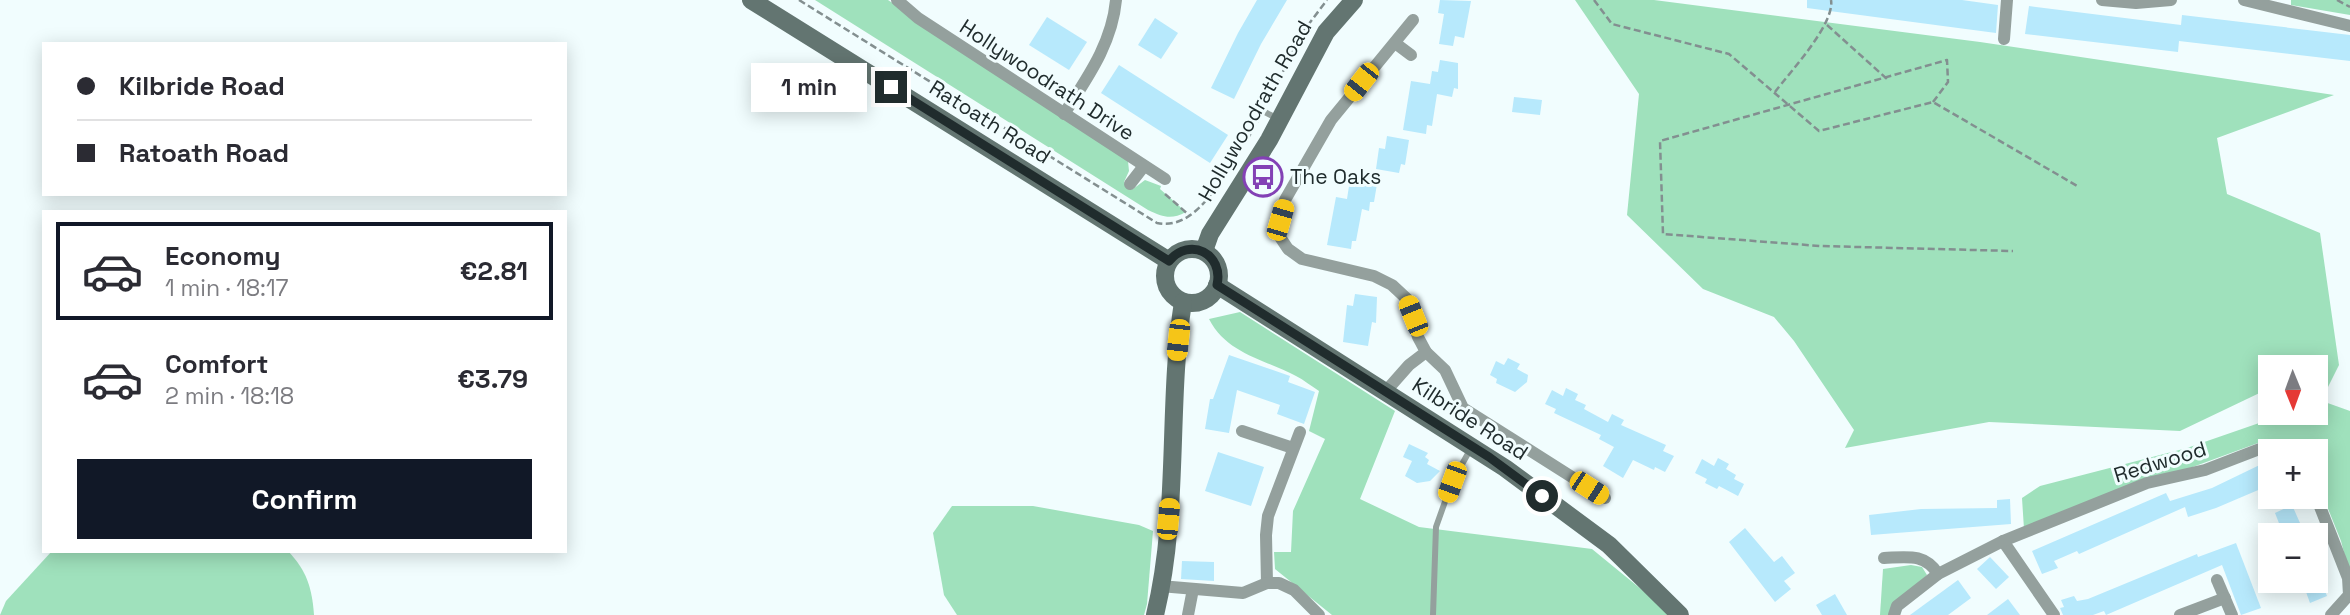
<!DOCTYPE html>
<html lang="en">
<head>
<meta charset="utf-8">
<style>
  body { margin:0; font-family:"Space Grotesk",sans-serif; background:#f7f7f7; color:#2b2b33; height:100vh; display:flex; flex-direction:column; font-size:26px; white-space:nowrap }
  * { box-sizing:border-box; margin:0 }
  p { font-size:23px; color:#7c7c81 }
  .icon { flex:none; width:38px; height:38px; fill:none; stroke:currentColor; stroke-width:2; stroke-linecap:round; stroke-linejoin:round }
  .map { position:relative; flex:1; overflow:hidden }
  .sheet { position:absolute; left:42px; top:210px; width:525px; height:343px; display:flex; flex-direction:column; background:#fff; border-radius:0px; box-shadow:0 4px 18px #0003 }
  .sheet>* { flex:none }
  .hud { position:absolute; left:42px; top:42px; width:525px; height:154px; border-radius:0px; box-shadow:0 4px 18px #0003; display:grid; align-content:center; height:154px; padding:0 35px; background:#fff }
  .needle { width:46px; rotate:179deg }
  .fabs { position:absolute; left:2258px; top:355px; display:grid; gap:14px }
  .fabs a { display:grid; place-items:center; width:70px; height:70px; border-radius:0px; background:#fff; box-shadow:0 4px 18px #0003; font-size:35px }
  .end { position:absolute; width:32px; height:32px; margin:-16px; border:9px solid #202c2d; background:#fff; box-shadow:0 0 0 4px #fff }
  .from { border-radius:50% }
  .bubble { position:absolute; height:49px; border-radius:0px; background:#fff; box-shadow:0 4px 18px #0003; font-size:23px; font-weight:800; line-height:49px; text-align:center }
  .car { position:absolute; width:21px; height:42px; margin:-21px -10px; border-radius:9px; box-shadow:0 0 5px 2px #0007; background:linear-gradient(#f5c518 24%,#345 0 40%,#f5c518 0 76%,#345 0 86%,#f5c518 0) }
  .hud b { display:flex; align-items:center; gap:24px; height:66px; font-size:26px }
  .hud b+b { border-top:2px solid #e1e1e2 }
  .hud i { width:18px; height:18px; background:#2b2b33 }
  ul { padding:12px 0 0; list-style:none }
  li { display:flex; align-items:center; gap:21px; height:98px; margin:0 14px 10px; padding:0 21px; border:4px solid transparent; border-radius:0px }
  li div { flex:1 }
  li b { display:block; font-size:26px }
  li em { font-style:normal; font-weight:800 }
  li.active { border-color:#111827 }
  li>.icon { width:63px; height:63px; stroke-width:1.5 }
  .action { display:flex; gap:14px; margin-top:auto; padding:14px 35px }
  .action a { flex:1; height:80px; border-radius:0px; background:#111827; color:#fff; font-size:28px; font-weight:800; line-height:80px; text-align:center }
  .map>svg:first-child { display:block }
  .green { fill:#9fe1bc }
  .building { fill:#b7e9fc }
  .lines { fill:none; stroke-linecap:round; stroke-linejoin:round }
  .path { stroke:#838f90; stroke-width:2.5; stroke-dasharray:7 3.5; stroke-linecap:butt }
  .lane { stroke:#94a09d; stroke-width:6 }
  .street { stroke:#94a09d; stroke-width:12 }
  .secondary { stroke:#637571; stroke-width:18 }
  .route { stroke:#202c2d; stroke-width:9 }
  .labels { text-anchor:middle; stroke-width:6; stroke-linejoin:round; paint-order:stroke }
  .street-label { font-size:21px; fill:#202c2d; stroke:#f1fdfe }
  .poi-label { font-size:21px; fill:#202c2d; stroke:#f1fdfe; text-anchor:start }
</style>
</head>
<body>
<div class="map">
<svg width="2350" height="615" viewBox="0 0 2350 615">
  <rect width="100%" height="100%" fill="#f1fdfe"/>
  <g class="green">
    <path d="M815,0H888L1128,161L1129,171L1124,182L1133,189L1145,180L1161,186L1160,189L1186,212C1171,220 1163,217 1148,210Z"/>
    <path d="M1575,0H1654L1980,42L2334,95L2217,138L2227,194L2320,233L2339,365L2326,391L2315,386V368H2270V388L2180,431L1989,422L1845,448L1854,430L1794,341L1774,317L1703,289L1627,215L1639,94Z"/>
    <path d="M2291,0H2350V15L2291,5Z"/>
    <path d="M1240,312L1395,411L1360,499L1419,527L1592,549L1658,603L1668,615H1332L1275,569L1274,552H1291L1293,511L1325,439L1309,431L1319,391C1311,386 1304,380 1296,376C1264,359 1227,354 1209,319Z"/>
    <path d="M2322,401L2350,411V576L2341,541L2315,476V452L2304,451C2293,434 2276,440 2258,443L2024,529L2022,498L2040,486L2187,448L2288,413H2315V404Z"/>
    <path d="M952,506H1033L1139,525L1153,531L1147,604L1144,615H957L944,595L933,533Z"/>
    <path d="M52,551H288C307,571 312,588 314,615H0L6,601Z"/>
    <path d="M1911,565L1922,567L1927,575L1889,615H1880L1883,569Z"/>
  </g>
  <g class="building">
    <path d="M1257,0H1287L1261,44L1234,99L1211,88L1238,33Z"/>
    <path d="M1440,0L1471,1L1464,38L1455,36L1453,46L1439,44L1444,14L1438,13Z"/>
    <path d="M1807,0H1962L1998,5L1996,33L1807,8Z"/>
    <path d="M2029,6L2181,25L2182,15L2350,35V61L2179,41L2178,52L2025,34Z"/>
    <path d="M1047,17L1087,42L1069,70L1029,45Z"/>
    <path d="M1155,18L1178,33L1161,59L1138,45Z"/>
    <path d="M1440,60L1458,63V89L1454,88L1452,97L1437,94L1432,126L1427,125L1426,134L1403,130L1411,81L1430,84L1432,71L1438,72Z"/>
    <path d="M1119,65L1228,135L1210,163L1101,93Z"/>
    <path d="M1514,97L1542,100L1540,115L1512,112Z"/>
    <path d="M1387,136L1409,140L1405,165L1401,164L1399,173L1376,169L1379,148L1385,149Z"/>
    <path d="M1357,174L1378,178L1374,202H1370L1369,211L1362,209L1356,241H1352L1351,249L1327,245L1336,197L1347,199L1349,186L1355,187Z"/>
    <path d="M1355,294L1377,297L1376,323L1372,322L1368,346L1343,342L1347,305L1353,306Z"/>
    <path d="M1229,355L1290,376L1288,382L1315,392L1304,424L1277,414L1280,405L1237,390L1229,433L1205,429L1210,399H1213Z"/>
    <path d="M1508,358L1520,364L1517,369L1528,375L1527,382L1515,392L1496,383L1497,379L1490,375L1496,361L1504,365Z"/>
    <path d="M1566,388L1578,394L1575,400L1586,405L1584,409L1608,422L1612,414L1624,420L1621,425L1666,445L1663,451L1674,456L1665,472L1655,467L1654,470L1633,460L1623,478L1603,466L1614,447L1599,439L1601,435L1554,413L1556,409L1545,404L1552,390L1563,396Z"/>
    <path d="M1409,444L1428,453L1425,457L1429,460L1427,464L1440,471L1430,481L1417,483L1405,476L1412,461L1403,457Z"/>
    <path d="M1218,452L1264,467L1251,506L1205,491Z"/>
    <path d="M1718,458L1729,464L1726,469L1736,475L1734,479L1744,484L1738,496L1719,486L1717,489L1705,483L1707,479L1695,473L1702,459L1714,466Z"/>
    <path d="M2270,460V485L2216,508L2188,517L2185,507L2079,554L2077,551L2054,561L2058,568L2042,574L2032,551L2166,493L2170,501L2212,488Z"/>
    <path d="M2010,499L2011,524L1871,535L1869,515L1921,509L1997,508V500Z"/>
    <path d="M2292,505L2304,532L2284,536L2275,513Z"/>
    <path d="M1745,528L1774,562L1782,556L1795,573L1784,581L1791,589L1775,602L1729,542Z"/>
    <path d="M2236,543L2261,608L2241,615L2222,565L2106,615L2104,611L2093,615H2063L2060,608L2064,607L2061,600L2074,596L2077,601L2088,599L2197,554L2198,557Z"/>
    <path d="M1990,557L2009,577L1996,589L1977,569Z"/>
    <path d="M1182,561L1214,562V581L1181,579Z"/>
    <path d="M1958,580L1971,598L1948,615H1910Z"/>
    <path d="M2302,581H2321L2327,596L2310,603Z"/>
    <path d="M1835,594L1847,615H1822L1816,605Z"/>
    <path d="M2008,599L2020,615H1987Z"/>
  </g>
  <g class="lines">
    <g class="path">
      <path d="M799,0L1157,223C1186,229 1206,202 1221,181"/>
      <path d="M1594,0L1612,24L1729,54L1819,131L1933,102L2079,187"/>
      <path d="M2337,0L2350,7"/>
      <path d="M1827,25L1887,79"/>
      <path d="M1775,92C1790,72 1835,24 1831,0"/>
      <path d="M1269,100L1302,33L1327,0"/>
      <path d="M1933,102L1948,82L1947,60L1660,141L1663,234L1820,246L2013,251"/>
      <path d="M1247,140L1258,121"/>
      <path d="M1165,194L1189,215"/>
    </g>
    <g class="lane">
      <path d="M1263,111L1278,119"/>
      <path d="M1433,615L1436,527L1452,482L1470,450"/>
    </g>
    <g class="street">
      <path d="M897,0L918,18L1165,179"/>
      <path d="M2102,0L2136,3L2171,0"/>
      <path d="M2244,0L2350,26"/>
      <path d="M2004,39L2007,0"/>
      <path d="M1395,43L1411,55"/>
      <path d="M1064,114C1087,78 1112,44 1116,0"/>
      <path d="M1130,184L1144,166"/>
      <path d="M1426,352L1445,370L1463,408L1605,498"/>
      <path d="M1386,391L1409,365L1426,352L1418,337L1407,299L1392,285L1374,276L1302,259L1288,249L1280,237V220L1285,200L1331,120L1413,20"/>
      <path d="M1242,431L1293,448"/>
      <path d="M2315,494L2348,578L2349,595L2331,615"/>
      <path d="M2003,541L2054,615"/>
      <path d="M1884,558C1907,557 1925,553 1938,574"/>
      <path d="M2217,580L2232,615"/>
      <path d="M1267,583L1266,535L1268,516L1300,432"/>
      <path d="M1160,586L1243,593L1267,583H1279L1294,590L1319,615"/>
      <path d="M1188,615L1193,589"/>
      <path d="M1894,615L1897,606L1938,574L2003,541L2147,483L2205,470L2270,445L2287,448L2290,452"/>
      <path d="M2180,615L2225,598"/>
    </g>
    <g class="secondary">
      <path d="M751,0L1169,261"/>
      <circle cx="1192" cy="276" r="27"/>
      <path d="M1204,251L1210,234L1269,140L1326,32L1354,0"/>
      <path d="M1217,285L1505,468L1609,545L1680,615"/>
      <path d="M1155,615C1180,513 1167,404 1183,302"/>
    </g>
  </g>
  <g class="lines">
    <path class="route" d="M891,87L1169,261C1190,236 1224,254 1217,285L1489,457L1542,496"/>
  </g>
  <defs>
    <g id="bus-ring" transform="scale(2.0125)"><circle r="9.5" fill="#f1fdfe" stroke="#8341b5" stroke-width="1.5"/><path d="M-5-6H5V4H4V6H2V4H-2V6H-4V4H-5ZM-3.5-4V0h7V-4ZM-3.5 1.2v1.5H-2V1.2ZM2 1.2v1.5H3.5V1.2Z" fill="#8341b5"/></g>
  </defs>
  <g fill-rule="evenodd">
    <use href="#bus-ring" x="1263" y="177"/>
  </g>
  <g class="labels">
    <g class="street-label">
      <text transform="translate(1047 80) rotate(33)" y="7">Hollywoodrath Drive</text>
      <text transform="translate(1255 111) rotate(-60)" y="7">Hollywoodrath Road</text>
      <text transform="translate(990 122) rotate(32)" y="7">Ratoath Road</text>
      <text transform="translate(1470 419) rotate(33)" y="7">Kilbride Road</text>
      <text transform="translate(2160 462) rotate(-17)" y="7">Redwood</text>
    </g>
    <g class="poi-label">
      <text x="1290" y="184">The Oaks</text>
    </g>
  </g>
</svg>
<div class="fabs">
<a><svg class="needle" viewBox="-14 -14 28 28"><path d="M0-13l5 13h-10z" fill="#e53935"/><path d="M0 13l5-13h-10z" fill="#7c7c81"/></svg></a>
<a>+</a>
<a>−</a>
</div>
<i class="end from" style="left:1542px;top:496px"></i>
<i class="end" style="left:891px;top:87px"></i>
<div class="bubble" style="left:751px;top:63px;width:116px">1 min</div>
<i class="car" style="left:1361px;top:82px;rotate:218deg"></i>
<i class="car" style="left:1280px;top:220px;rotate:16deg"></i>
<i class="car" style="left:1413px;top:316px;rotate:338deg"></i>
<i class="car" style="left:1178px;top:340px;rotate:186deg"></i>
<i class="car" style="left:1452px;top:482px;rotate:200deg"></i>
<i class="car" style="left:1589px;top:488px;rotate:123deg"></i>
<i class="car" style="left:1168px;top:519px;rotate:5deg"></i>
<div class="hud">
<b><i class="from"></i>Kilbride Road</b>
<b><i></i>Ratoath Road</b>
</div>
<section class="sheet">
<ul>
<li class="active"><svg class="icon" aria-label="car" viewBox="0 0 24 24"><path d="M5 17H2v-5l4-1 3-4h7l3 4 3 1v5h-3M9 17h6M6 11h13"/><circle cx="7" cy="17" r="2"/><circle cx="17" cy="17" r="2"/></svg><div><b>Economy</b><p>1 min · 18:17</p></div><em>€2.81</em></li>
<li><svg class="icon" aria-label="car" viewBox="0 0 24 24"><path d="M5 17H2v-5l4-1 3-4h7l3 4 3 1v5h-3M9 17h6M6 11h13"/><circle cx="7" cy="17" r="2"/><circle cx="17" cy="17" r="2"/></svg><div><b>Comfort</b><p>2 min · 18:18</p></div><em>€3.79</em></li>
</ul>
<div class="action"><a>Confirm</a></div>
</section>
</div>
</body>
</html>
